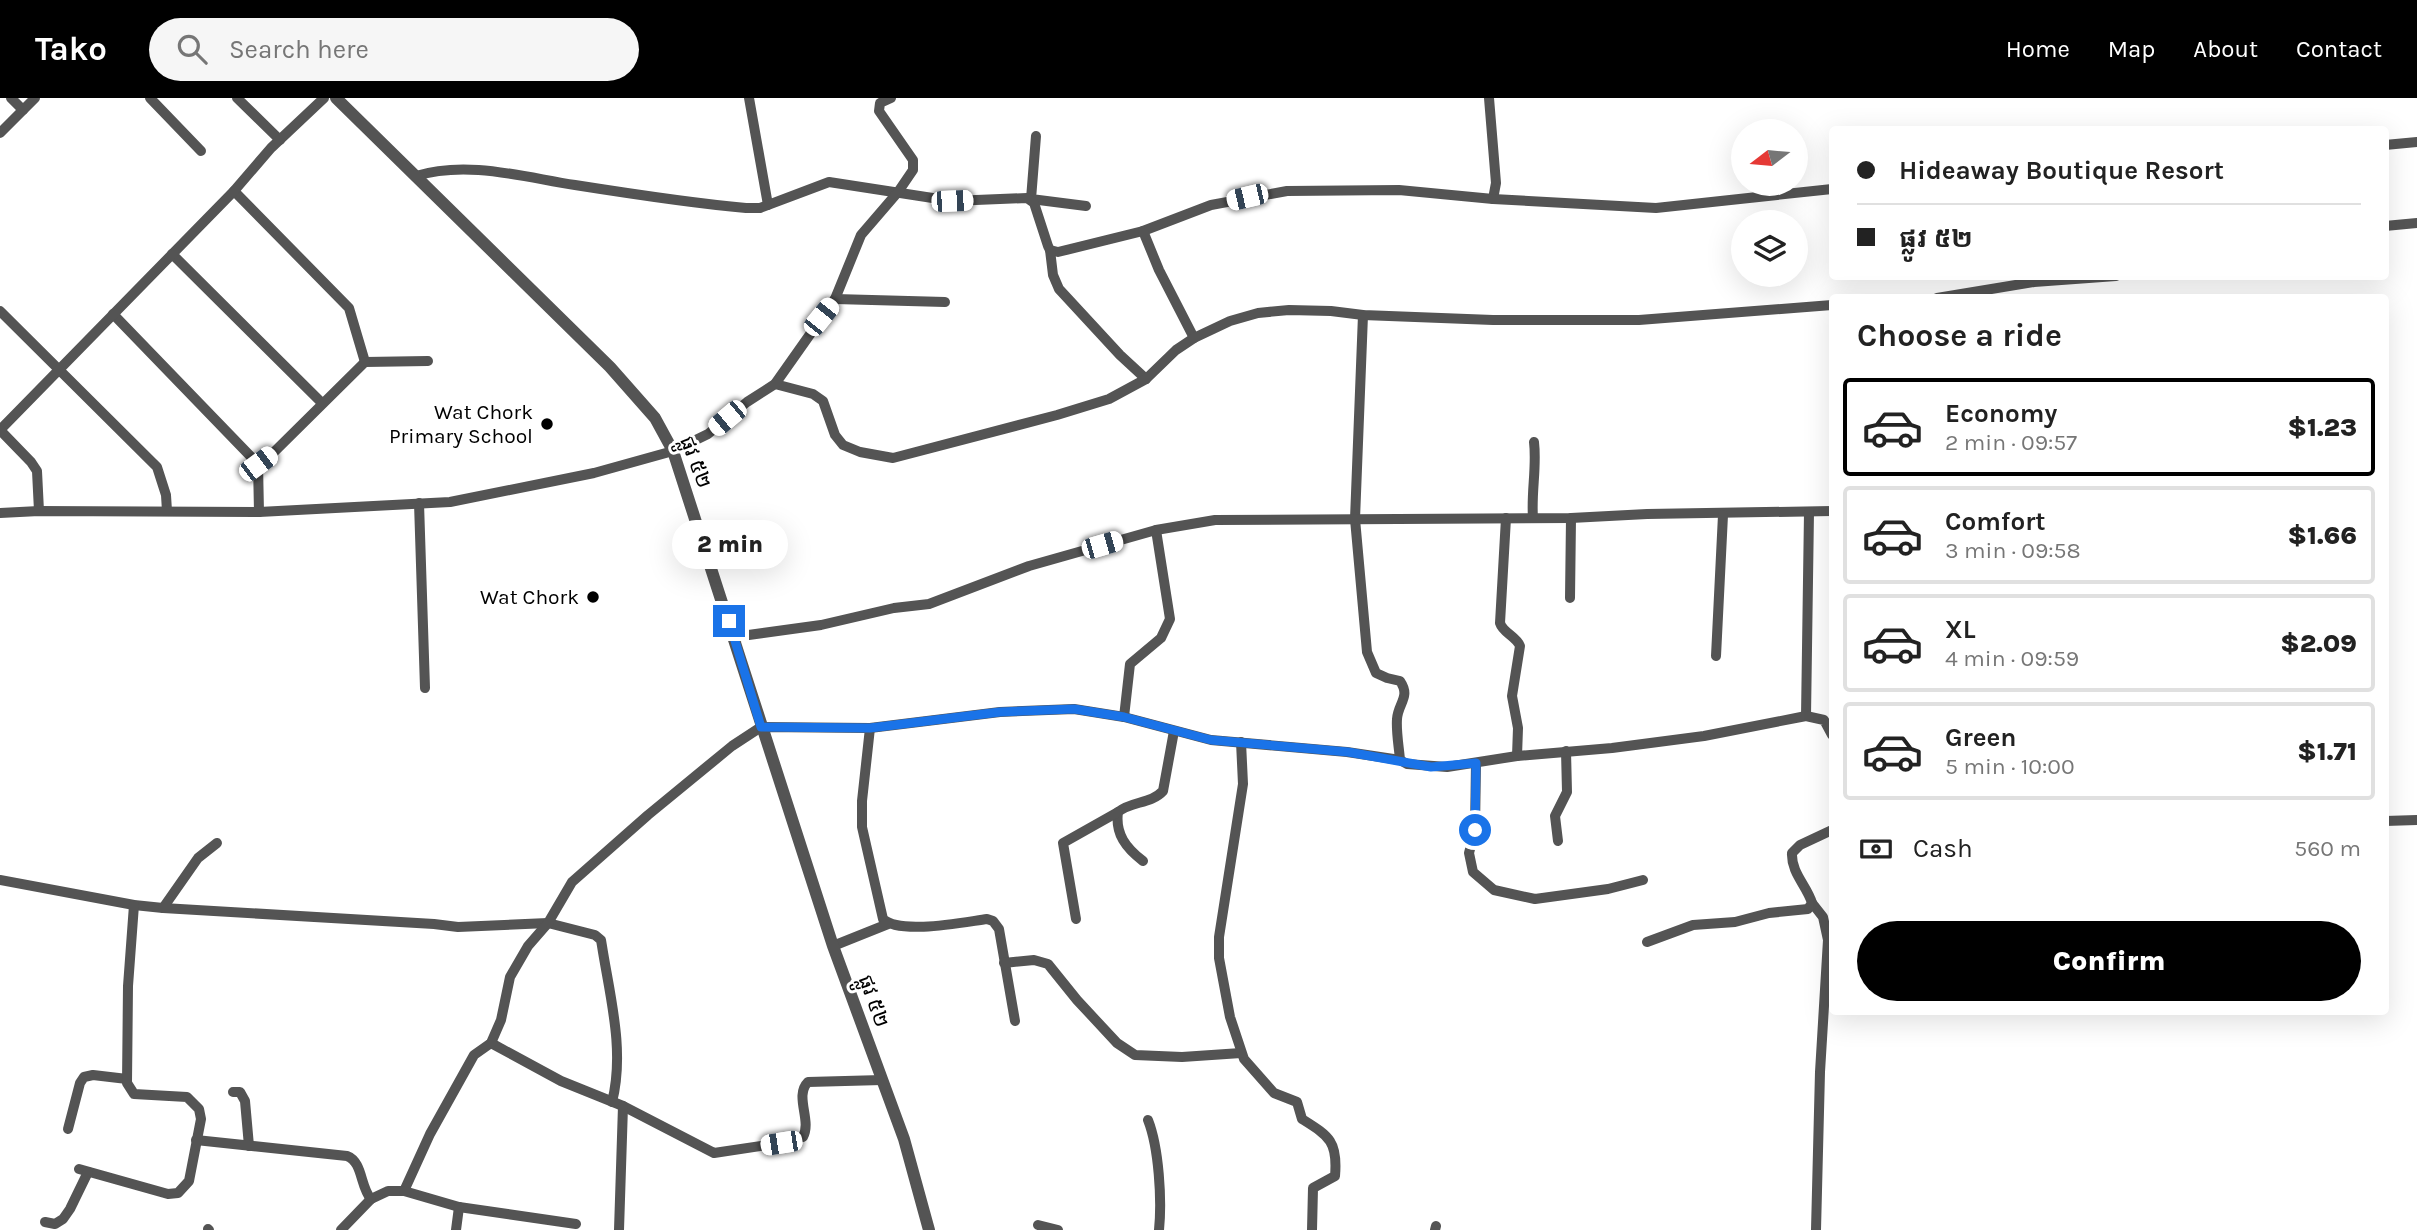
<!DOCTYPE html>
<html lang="en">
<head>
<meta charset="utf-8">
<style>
  body { margin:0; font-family:Karla,"Noto Sans Khmer",sans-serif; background:#f6f6f6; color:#222; height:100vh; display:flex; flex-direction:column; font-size:26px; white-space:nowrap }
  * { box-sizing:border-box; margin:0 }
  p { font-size:23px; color:#767676 }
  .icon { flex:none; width:38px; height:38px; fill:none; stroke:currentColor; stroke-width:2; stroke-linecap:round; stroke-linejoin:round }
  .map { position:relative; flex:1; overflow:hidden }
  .drawer { position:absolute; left:1829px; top:196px; width:560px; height:721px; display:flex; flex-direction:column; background:#fff; border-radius:7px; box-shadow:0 7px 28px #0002 }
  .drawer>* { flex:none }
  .guide { position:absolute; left:1829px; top:28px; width:560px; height:154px; border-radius:7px; box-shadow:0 7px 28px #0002; display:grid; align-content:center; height:154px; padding:0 28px; background:#fff }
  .needle { width:46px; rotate:254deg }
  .controls { position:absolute; left:1731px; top:21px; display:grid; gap:14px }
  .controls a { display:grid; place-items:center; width:77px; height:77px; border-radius:50%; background:#fff; box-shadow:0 7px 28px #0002; font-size:35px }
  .end { position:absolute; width:32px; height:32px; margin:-16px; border:9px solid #1a73e8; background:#fff; box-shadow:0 0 0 4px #fff }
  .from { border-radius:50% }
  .bubble { position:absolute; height:49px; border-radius:24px; background:#fff; box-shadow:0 7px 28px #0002; font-size:23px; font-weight:800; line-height:49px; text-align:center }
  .car { position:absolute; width:21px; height:42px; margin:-21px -10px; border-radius:9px; box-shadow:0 0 5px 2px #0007; background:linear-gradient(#fff 24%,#345 0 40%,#fff 0 76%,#345 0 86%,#fff 0) }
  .guide b { display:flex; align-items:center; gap:24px; height:66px; font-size:26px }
  .guide b+b { border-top:2px solid #e0e0e0 }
  .guide i { width:18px; height:18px; background:#222 }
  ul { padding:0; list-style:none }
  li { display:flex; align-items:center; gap:21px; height:98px; margin:0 14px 10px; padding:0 14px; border:4px solid #e0e0e0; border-radius:7px }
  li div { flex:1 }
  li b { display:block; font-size:26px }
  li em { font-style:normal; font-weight:800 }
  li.active { border-color:#000 }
  li>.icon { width:63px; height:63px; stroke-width:1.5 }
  h2 { padding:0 28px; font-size:32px; line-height:84px }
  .pay { display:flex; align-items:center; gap:18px; height:77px; padding:0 28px; font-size:26px }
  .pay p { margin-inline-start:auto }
  .action { display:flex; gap:14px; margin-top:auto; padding:14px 28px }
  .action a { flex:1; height:80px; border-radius:42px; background:#000; color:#fff; font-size:28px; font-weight:800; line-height:80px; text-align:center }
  header { display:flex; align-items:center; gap:42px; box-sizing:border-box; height:98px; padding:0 35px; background:#000; color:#fff }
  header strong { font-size:33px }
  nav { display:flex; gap:38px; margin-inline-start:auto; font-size:24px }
  .search { width:490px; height:63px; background:#f6f6f6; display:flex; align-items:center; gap:18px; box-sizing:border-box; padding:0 24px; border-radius:38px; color:#767676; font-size:26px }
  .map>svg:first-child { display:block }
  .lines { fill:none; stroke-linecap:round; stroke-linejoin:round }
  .minor { stroke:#545454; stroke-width:10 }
  .tertiary { stroke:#545454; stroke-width:12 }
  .route { stroke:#1a73e8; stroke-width:9 }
  .poi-dot { fill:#000; stroke:#fff; stroke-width:2.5 }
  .labels { text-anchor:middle; stroke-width:6; stroke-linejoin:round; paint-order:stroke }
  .poi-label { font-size:21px; fill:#000; stroke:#fff; text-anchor:end }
  .street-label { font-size:21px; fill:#000; stroke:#fff }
</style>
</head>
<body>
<header>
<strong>Tako</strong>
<div class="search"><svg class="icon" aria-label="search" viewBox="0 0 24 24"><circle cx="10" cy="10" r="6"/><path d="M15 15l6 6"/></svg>Search here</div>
<nav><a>Home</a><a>Map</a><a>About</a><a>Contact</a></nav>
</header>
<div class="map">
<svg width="2417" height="1132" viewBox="0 0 2417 1132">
  <rect width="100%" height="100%" fill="#fff"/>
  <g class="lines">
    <g class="minor">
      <path d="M11,0L23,12"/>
      <path d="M150,0L201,53"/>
      <path d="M237,0L280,42"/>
      <path d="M749,0L768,107"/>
      <path d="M0,35L35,0"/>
      <path d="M1036,38L1031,101L1086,108"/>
      <path d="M2385,47L2417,44"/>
      <path d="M416,78C467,62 523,79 575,87C632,96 689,105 746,110H760L829,84L952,103L1027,100L1034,105L1048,148L1050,152L1058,154L1143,133L1211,107L1287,93L1399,92L1493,101L1496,85L1489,0"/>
      <path d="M234,93L349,210L365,264"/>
      <path d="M1493,101L1656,110L1832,91"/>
      <path d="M2385,128L2417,125"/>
      <path d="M1143,133L1159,172L1194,240"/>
      <path d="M1050,152L1053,177L1059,191L1120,257L1146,281"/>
      <path d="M172,156L322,305"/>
      <path d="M1937,200L2034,184L2116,178"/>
      <path d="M835,201L945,204"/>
      <path d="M0,213L157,369L166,397L167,413"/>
      <path d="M113,216L258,366L259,414"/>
      <path d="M1363,217L1355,421L1367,554L1376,575L1387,580L1400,583C1411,599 1398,605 1397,621C1396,634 1399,649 1400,662"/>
      <path d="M365,264L428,263"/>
      <path d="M775,286L813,296L823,303L835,337L843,347L860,354L893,360L1057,317L1109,301L1146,281L1176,252L1194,240L1230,223L1258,215L1289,212L1331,213L1363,217L1493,222H1639L1832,207"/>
      <path d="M0,332L234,93L271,50L324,0"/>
      <path d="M0,332L31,364L37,373L39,413"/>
      <path d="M258,366L272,356L365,264"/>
      <path d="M419,405L425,590"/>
      <path d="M0,415L39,413L259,414L450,404L594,375L673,353L708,336L747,304L775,286L835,201L861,137L898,94L913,72V62L879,13L880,5L891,0"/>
      <path d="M1506,420L1500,525C1503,535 1516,538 1520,548L1512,598L1518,630L1517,658"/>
      <path d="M1533,420C1531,394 1537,369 1534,344"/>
      <path d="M1570,500L1571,420"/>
      <path d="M734,539L821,527L894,510L929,506L1029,468L1156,432L1215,422L1571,420L1647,416L1832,413"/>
      <path d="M1716,558L1723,417"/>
      <path d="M1806,618L1809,414"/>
      <path d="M1124,619L1130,566L1161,540L1170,521L1156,432"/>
      <path d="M870,630L862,703V729L883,821C900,837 964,824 987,821L993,823L999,831L1015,923"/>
      <path d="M1241,644L1243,686L1219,839V860L1230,919L1244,961L1274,995L1297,1004L1302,1021C1329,1038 1338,1043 1335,1078L1313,1090L1312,1132"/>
      <path d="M1476,665L1475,732L1469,755L1473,774L1494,792L1535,801L1608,791L1643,782"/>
      <path d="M2385,723L2417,722"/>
      <path d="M1558,743L1555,718L1567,694L1566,653"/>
      <path d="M1143,763C1126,750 1115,736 1118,714C1131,703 1151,706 1163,693L1174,633"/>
      <path d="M0,782L134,807L163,810L434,826L458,829L548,825L595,837L601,842L602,848C610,899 625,953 612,1004"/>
      <path d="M1812,805L1823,819L1828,842L1820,974L1816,1132"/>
      <path d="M163,810L198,760L217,745"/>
      <path d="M1076,821L1063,745L1118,714"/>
      <path d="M1647,844L1693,827L1735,824L1769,815L1808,811L1812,805C1807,788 1791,775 1792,755L1800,747L1832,732"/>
      <path d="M833,848L888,826"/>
      <path d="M1004,865L1034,862L1048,866L1077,902L1117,945L1135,957L1182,959L1241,955"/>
      <path d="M491,945L561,983L623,1008L714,1055L781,1045L803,1039C812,1022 794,998 808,984L882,982"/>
      <path d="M233,994H240L245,1003L249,1048"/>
      <path d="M1148,1022C1159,1050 1162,1102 1159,1132"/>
      <path d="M68,1031L80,985L84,979L93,977L127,981"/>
      <path d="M196,1042L347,1058C363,1064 360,1089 371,1101L388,1093H404L430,1036L474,957L491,945L501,922L510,879L528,848L548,825L572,784L648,717L732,648L761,629L870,630L1000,614L1074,611L1124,619L1211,642L1347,654L1400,662L1407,666L1447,669L1517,658L1612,650L1704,638L1806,618L1824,622L1832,637"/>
      <path d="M79,1071L168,1096L178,1095L189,1083L201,1021L199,1011L187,999L134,996L127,985L128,888L134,807"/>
      <path d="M404,1093L459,1109L576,1126"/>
      <path d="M45,1124L55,1126L63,1121L70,1111L88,1074"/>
      <path d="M1038,1127L1058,1132"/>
      <path d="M208,1131L209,1132"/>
      <path d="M341,1132L371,1101"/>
      <path d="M456,1132L459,1109"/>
      <path d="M619,1132L623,1008"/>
      <path d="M1435,1132L1436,1128"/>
    </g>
    <path class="tertiary" d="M336,0L610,269L655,320L673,353L833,848L904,1041L929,1132"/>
  </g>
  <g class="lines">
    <path class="route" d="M729,523L761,629L870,630L1000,614L1074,611L1124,619L1211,642L1348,654L1431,669L1476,665L1475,732"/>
  </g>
  <g class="poi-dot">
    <circle cx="547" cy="326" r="7"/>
    <circle cx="593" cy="499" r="7"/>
  </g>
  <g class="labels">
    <g class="poi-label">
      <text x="533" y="321">Wat Chork<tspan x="533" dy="24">Primary School</tspan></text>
      <text x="579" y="506">Wat Chork</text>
    </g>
    <g class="street-label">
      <text transform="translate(696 364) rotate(69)" y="7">ផ្លូវ ៥២</text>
      <text transform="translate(874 903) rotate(70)" y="7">ផ្លូវ ៥២</text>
    </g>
  </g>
</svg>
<div class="controls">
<a><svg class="needle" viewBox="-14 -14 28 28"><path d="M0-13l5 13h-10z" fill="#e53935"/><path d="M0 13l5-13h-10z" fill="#767676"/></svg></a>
<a><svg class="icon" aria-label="layers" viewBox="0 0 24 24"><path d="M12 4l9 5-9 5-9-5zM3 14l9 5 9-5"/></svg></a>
</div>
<i class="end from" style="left:1475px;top:732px"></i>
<i class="end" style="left:729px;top:523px"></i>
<div class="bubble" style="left:672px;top:422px;width:116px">2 min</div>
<i class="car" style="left:1247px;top:99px;rotate:257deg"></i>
<i class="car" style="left:952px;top:103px;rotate:88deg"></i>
<i class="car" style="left:821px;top:219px;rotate:39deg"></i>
<i class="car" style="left:727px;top:320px;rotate:230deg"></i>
<i class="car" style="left:258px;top:366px;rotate:53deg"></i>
<i class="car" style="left:1102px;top:447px;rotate:74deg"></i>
<i class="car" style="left:781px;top:1045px;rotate:261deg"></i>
<div class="guide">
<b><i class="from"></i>Hideaway Boutique Resort</b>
<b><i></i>ផ្លូវ ៥២</b>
</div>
<section class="drawer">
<h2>Choose a ride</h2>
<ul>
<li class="active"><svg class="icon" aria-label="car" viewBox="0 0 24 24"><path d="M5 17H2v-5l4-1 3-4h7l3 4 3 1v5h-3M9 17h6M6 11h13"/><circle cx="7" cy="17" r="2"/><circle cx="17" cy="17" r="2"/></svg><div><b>Economy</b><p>2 min · 09:57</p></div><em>$1.23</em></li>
<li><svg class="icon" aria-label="car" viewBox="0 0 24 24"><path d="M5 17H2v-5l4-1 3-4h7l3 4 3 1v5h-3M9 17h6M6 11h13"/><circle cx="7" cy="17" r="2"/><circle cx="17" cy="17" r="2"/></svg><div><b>Comfort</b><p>3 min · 09:58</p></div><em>$1.66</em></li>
<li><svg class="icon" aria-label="car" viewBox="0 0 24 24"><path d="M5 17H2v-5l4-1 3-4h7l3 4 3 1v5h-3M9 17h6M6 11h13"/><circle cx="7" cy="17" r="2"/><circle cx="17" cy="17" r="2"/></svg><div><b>XL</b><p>4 min · 09:59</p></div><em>$2.09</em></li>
<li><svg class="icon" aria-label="car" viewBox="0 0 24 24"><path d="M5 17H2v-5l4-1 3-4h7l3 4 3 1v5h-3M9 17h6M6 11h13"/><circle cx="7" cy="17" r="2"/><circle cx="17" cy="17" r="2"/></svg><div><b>Green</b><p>5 min · 10:00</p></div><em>$1.71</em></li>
</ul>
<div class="pay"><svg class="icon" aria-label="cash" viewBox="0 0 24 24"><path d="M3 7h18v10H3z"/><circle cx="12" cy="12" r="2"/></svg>Cash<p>560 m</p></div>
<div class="action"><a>Confirm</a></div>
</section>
</div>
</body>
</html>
